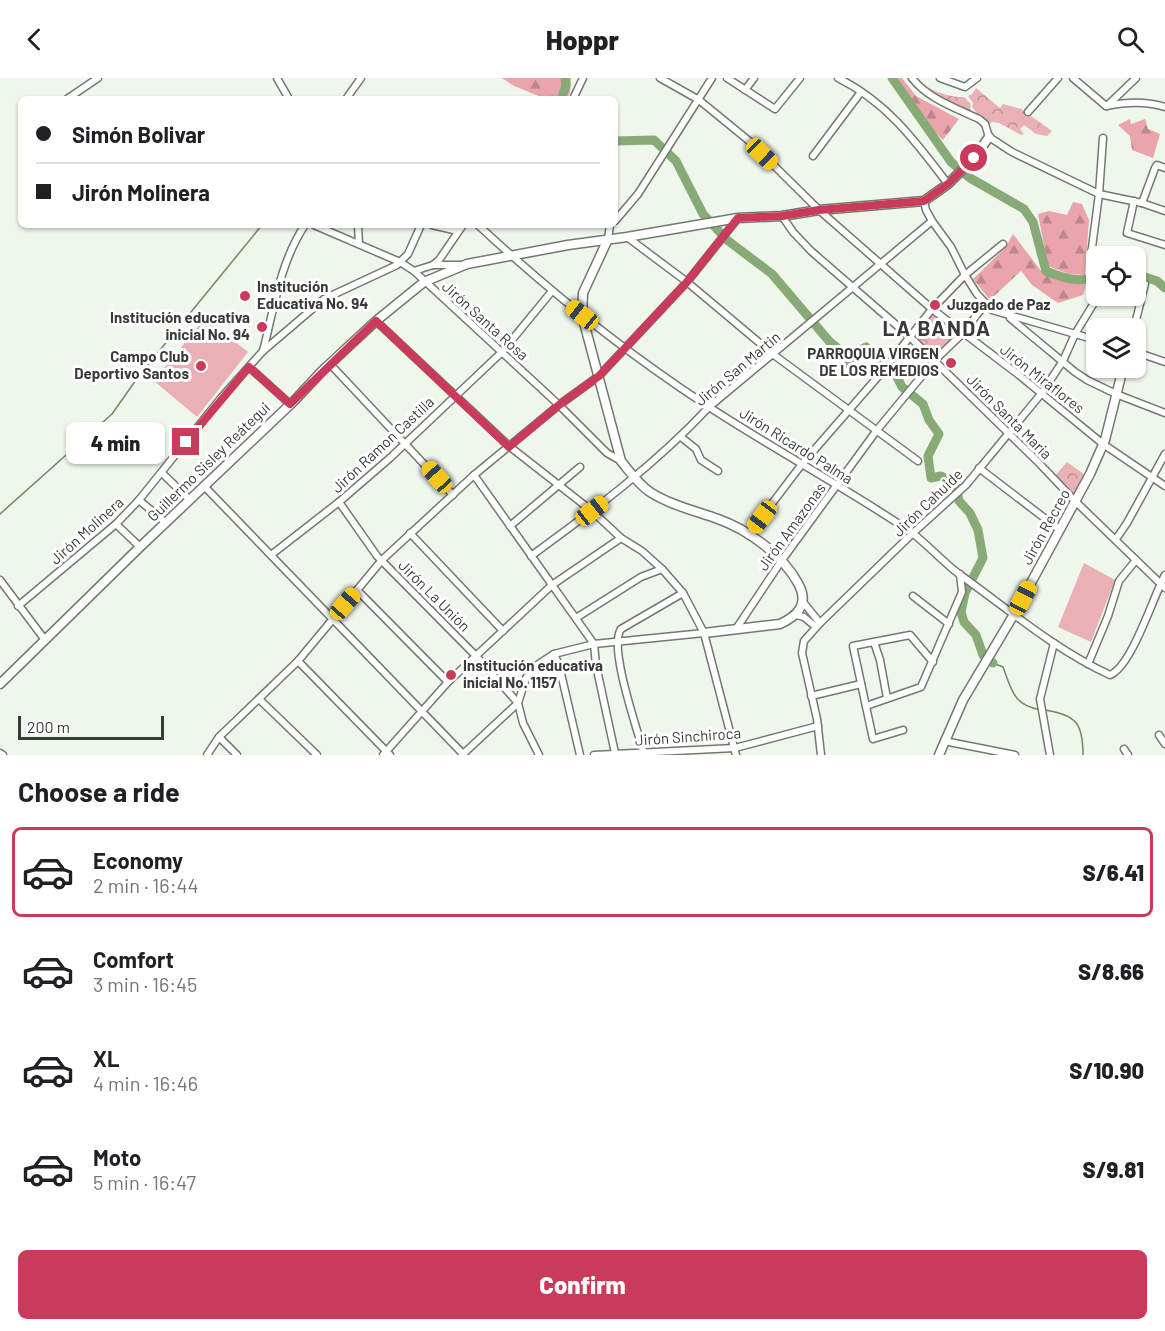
<!DOCTYPE html>
<html lang="en">
<head>
<meta charset="utf-8">
<style>
  body { margin:0; font-family:Barlow,sans-serif; background:#f6f6f6; color:#202124; height:100vh; display:flex; flex-direction:column; font-size:22px; white-space:nowrap }
  * { box-sizing:border-box; margin:0 }
  p { font-size:20px; color:#757577 }
  .icon { flex:none; width:33px; height:33px; fill:none; stroke:currentColor; stroke-width:2; stroke-linecap:round; stroke-linejoin:round }
  .map { position:relative; height:677px; overflow:hidden }
  .side { display:flex; flex-direction:column; background:#fff; flex:1 }
  .side>* { flex:none }
  .banner { position:absolute; left:18px; top:18px; width:600px; height:132px; border-radius:9px; box-shadow:0 2px 4px #0004; display:grid; align-content:center; height:132px; padding:0 18px; background:#fff }
  .tools { position:absolute; left:1086px; top:168px; display:grid; gap:12px }
  .tools a { display:grid; place-items:center; width:60px; height:60px; border-radius:9px; background:#fff; box-shadow:0 2px 4px #0004; font-size:30px }
  .scale { position:absolute; left:18px; bottom:15px; width:146px; box-sizing:border-box; padding-left:6px; border:3px solid #383b37; border-top:0; font-size:16px; line-height:21px; white-space:nowrap; color:#383b37; -webkit-text-stroke:4px #fff; paint-order:stroke }
  .end { position:absolute; width:27px; height:27px; margin:-14px; border:8px solid #ca3a5a; background:#fff; box-shadow:0 0 0 3px #fff }
  .from { border-radius:50% }
  .bubble { position:absolute; height:42px; border-radius:9px; background:#fff; box-shadow:0 2px 4px #0004; font-size:20px; font-weight:800; line-height:42px; text-align:center }
  .car { position:absolute; width:18px; height:36px; margin:-18px -9px; border-radius:8px; box-shadow:0 0 4px 2px #0007; background:linear-gradient(#f5c518 24%,#345 0 40%,#f5c518 0 76%,#345 0 86%,#f5c518 0) }
  .banner b { display:flex; align-items:center; gap:21px; height:57px; font-size:22px }
  .banner b+b { border-top:2px solid #e0e0e0 }
  .banner i { width:15px; height:15px; background:#202124 }
  ul { padding:0; list-style:none }
  li { display:flex; align-items:center; gap:18px; height:90px; margin:0 12px 9px; padding:0 6px; border:3px solid transparent; border-radius:9px }
  li div { flex:1 }
  li b { display:block; font-size:22px }
  li em { font-style:normal; font-weight:800 }
  li.on { border-color:#ca3a5a }
  li>.icon { width:54px; height:54px; stroke-width:1.5 }
  h2 { padding:0 18px; font-size:27px; line-height:72px }
  .cta { display:flex; gap:12px; margin-top:auto; padding:12px 18px }
  .cta a { flex:1; height:69px; border-radius:9px; background:#ca3a5a; color:#fff; font-size:24px; font-weight:800; line-height:69px; text-align:center }
  header { display:flex; justify-content:space-between; align-items:center; height:78px; padding:0 18px; background:#fff; font-size:27px; font-weight:800 }
  .map>svg:first-child { display:block }
  .green { fill:#e9b1b6 }
  .forest { fill:url(#forest-firs) }
  .park { fill:url(#park-crowns) }
  .lines { fill:none; stroke-linecap:round; stroke-linejoin:round }
  .stream { stroke:#6f8963; stroke-width:1.5 }
  .river { stroke:#87aa76; stroke-width:9 }
  .minor-casing { stroke:#72796f; stroke-width:9 }
  .major-casing { stroke:#72796f; stroke-width:11 }
  .minor { stroke:#fff; stroke-width:6 }
  .major { stroke:#fff; stroke-width:8 }
  .route { stroke:#ca3a5a; stroke-width:8 }
  .poi-dot { fill:#ca3a5a; stroke:#fff; stroke-width:2 }
  .labels { text-anchor:middle; stroke-width:6; stroke-linejoin:round; paint-order:stroke }
  .poi-label { font-size:15px; font-weight:bold; fill:#383b37; stroke:#fff; text-anchor:start }
  .street-label { font-size:15px; fill:#383b37; stroke:#fff }
  .district-label { font-size:21px; font-weight:bold; letter-spacing:1.5px; fill:#383b37; stroke:#fff }
</style>
</head>
<body>
<header><svg class="icon" aria-label="back" viewBox="0 0 24 24"><path d="M15 5l-7 7 7 7"/></svg>Hoppr<svg class="icon" aria-label="search" viewBox="0 0 24 24"><circle cx="10" cy="10" r="6"/><path d="M15 15l6 6"/></svg></header>
<div class="map">
<svg width="1165" height="677" viewBox="0 0 1165 677">
  <defs>
    <pattern id="forest-firs" width="22" height="20" patternUnits="userSpaceOnUse" patternTransform="scale(1.5)"><rect width="22" height="20" fill="#e9a4ac"/><path d="M5 1l3.5 6h-7zM16 11l3.5 6h-7z" fill="#be878d"/></pattern>
    <pattern id="park-crowns" width="20" height="18" patternUnits="userSpaceOnUse" patternTransform="scale(1.5)"><rect width="20" height="18" fill="#e9b1b6"/><path d="M2 6a3 3 0 1 1 6 0M12 15a3 3 0 1 1 6 0" fill="none" stroke="#be9195"/></pattern>
  </defs>
  <rect width="100%" height="100%" fill="#eff6ec"/>
  <g class="green">
    <path d="M205,240L248,274L197,339L154,303Z"/>
    <path d="M1084,485L1115,502L1091,564L1058,549Z"/>
  </g>
  <g class="forest">
    <path d="M502,0H571L570,15L566,21H546L514,8Z"/>
    <path d="M896,0H902L916,18L959,41L943,62L931,50Z"/>
    <path d="M1130,41L1131,46L1145,41L1148,51L1160,56L1153,80L1132,72L1130,58L1118,47Z"/>
    <path d="M1073,124L1082,126L1089,142L1085,197L1069,196L1048,188L1038,136L1049,133L1067,137Z"/>
    <path d="M1013,156L1042,194L1086,207L1083,217L1058,225L1032,207L1021,193L990,222L973,201L1006,169Z"/>
  </g>
  <g class="park">
    <path d="M906,0H915C925,11 950,20 964,19L971,26L970,30L976,43C950,32 925,22 906,0Z"/>
    <path d="M976,10L1000,30L1003,26L1021,31L1052,53L1047,58L1036,56L1024,47L1020,51L1024,56L1021,57L999,45L992,44L987,48L972,29L973,25L968,18L972,16Z"/>
    <path d="M932,233L958,254L935,280L912,256Z"/>
    <path d="M1067,384L1088,399L1076,421L1054,399Z"/>
  </g>
  <g class="lines">
    <g class="stream">
      <path d="M0,436L112,336L138,299L262,147"/>
      <path d="M993,585L1003,589C1012,613 1013,627 1041,632"/>
      <path d="M1045,632C1077,637 1083,646 1083,677"/>
    </g>
    <g class="river">
      <path d="M892,0L951,84L970,100L1024,131L1033,144L1046,193C1066,201 1076,204 1096,200"/>
      <path d="M561,21L566,8L565,0"/>
      <path d="M615,63L654,62L676,83L703,136L727,162L772,196L829,263L841,273L849,287L856,282L858,273L866,269L871,276L893,291L902,309L923,326L929,342L939,356L928,378L931,400L941,398L955,405L959,423L970,435L978,452L983,480L965,515L961,534L964,544L976,557L983,577L993,585"/>
      <path d="M1136,196L1157,203L1165,210"/>
    </g>
    <g class="minor-casing">
      <g id="minor">
        <path d="M277,0L289,21"/>
        <path d="M660,0L699,22L748,62L819,132L932,231L1019,297L1103,366L1165,408"/>
        <path d="M727,0L775,31L800,0"/>
        <path d="M838,0C887,24 916,64 948,106"/>
        <path d="M912,0C928,21 956,30 979,41L985,46L989,59L1012,74L1099,116L1142,125L1165,133"/>
        <path d="M940,0L965,9L977,0"/>
        <path d="M1073,0L1106,28"/>
        <path d="M745,12L754,0"/>
        <path d="M67,21L98,0"/>
        <path d="M346,21L361,0"/>
        <path d="M573,21L583,0"/>
        <path d="M1106,28C1127,24 1145,23 1165,29"/>
        <path d="M1107,28L1136,0"/>
        <path d="M1028,34L1058,0"/>
        <path d="M813,78L861,14"/>
        <path d="M924,123L926,132L932,143L951,169L965,197L977,216L992,232L1096,262"/>
        <path d="M1134,123L1127,155L1165,167"/>
        <path d="M1142,125L1155,90L1157,87L1165,90"/>
        <path d="M782,138L793,154L811,173L909,258L1037,383L1075,423L1165,510"/>
        <path d="M615,143L638,116L712,0"/>
        <path d="M314,147L400,184L414,193L559,327L607,375L621,383"/>
        <path d="M358,147L359,166"/>
        <path d="M432,147L458,153"/>
        <path d="M478,147C549,213 625,274 706,327C773,371 845,409 911,454C928,467 942,483 959,496C1008,531 1054,571 1110,597C1132,588 1153,519 1165,497"/>
        <path d="M627,159L687,204L774,277L918,383"/>
        <path d="M608,161L610,147"/>
        <path d="M1091,177L1099,116L1103,60"/>
        <path d="M433,187H460"/>
        <path d="M414,193L433,187L439,182L463,147"/>
        <path d="M1010,240L1075,294L1087,302L1116,316L1165,335"/>
        <path d="M376,243L509,368L592,433L621,460L642,473L662,491L683,515L704,555L736,677"/>
        <path d="M1134,250L1145,206"/>
        <path d="M263,273C274,231 280,184 305,147"/>
        <path d="M1136,274L1165,284"/>
        <path d="M330,286L453,417"/>
        <path d="M249,289L290,326"/>
        <path d="M681,359L696,371L701,382L718,393"/>
        <path d="M979,390L1060,452"/>
        <path d="M162,395L190,422"/>
        <path d="M474,397L594,566L596,587L615,675"/>
        <path d="M204,408L464,677"/>
        <path d="M139,422L166,445"/>
        <path d="M339,424L377,478L476,578L518,625L462,677"/>
        <path d="M116,446L140,469"/>
        <path d="M510,448L580,389"/>
        <path d="M410,455L503,553"/>
        <path d="M748,457L802,386L882,294L932,231L965,197L1003,166"/>
        <path d="M1116,461L1127,445L1165,376"/>
        <path d="M271,477L339,424L390,380L502,274L552,213"/>
        <path d="M531,478C594,432 656,386 709,329L932,143"/>
        <path d="M0,502L45,562"/>
        <path d="M357,512L448,604"/>
        <path d="M913,518L949,546"/>
        <path d="M803,524L820,545"/>
        <path d="M18,528L116,446L139,422L221,320L263,273L324,221L397,187L408,176L421,147"/>
        <path d="M796,537L804,539L816,549"/>
        <path d="M576,540L641,499L662,491"/>
        <path d="M736,551L782,482L877,352L935,282L963,255L986,225"/>
        <path d="M874,564L880,582L887,620"/>
        <path d="M554,576L559,587L580,677"/>
        <path d="M298,583L390,677"/>
        <path d="M1088,586L1108,538L1119,503L1136,482"/>
        <path d="M811,618L861,606"/>
        <path d="M259,621L317,677"/>
        <path d="M866,628L921,609L962,514L960,496"/>
        <path d="M903,652L873,661L853,568L910,557L933,584"/>
        <path d="M1159,657L1165,666"/>
        <path d="M219,659L237,677"/>
        <path d="M944,663L1015,677"/>
        <path d="M1124,671L1128,677"/>
        <path d="M0,675L3,677"/>
        <path d="M644,676C638,653 608,569 621,551L683,515"/>
        <path d="M207,677L219,659L298,583L382,482L474,397L559,327L599,298L687,204L738,140"/>
        <path d="M383,677L448,604L552,507L621,460"/>
        <path d="M539,677L523,645L518,625L526,600L534,589L554,576L594,566L704,555"/>
        <path d="M594,677L735,670L818,648"/>
        <path d="M821,677L817,641L802,575L804,563L820,545L913,455L966,407L1041,316L1063,283L1075,256L1097,220"/>
        <path d="M1050,677L1040,621L1054,565"/>
      </g>
    </g>
    <g class="major-casing">
      <g id="major">
        <path d="M608,161L583,215L582,237L621,383C630,394 638,406 650,414C670,427 696,433 718,441C749,452 784,478 799,507C809,527 797,538 780,546L704,555"/>
        <path d="M0,606L140,469L295,322L322,293L376,243L424,204L467,186L568,167L627,159L738,140L782,138L819,132L924,123L948,106L974,80L989,59"/>
        <path d="M939,677L963,622L1013,538L1090,396L1105,362L1123,290"/>
      </g>
    </g>
    <use href="#minor" class="minor"/>
    <use href="#major" class="major"/>
  </g>
  <g class="lines">
    <path class="route" d="M186,364L249,289L290,326L376,243L509,369L559,327L599,298L687,204L738,140L782,138L819,132L924,123L948,106L974,80"/>
  </g>
  <g class="poi-dot">
    <circle cx="245" cy="218" r="6"/>
    <circle cx="935" cy="227" r="6"/>
    <circle cx="262" cy="249" r="6"/>
    <circle cx="951" cy="285" r="6"/>
    <circle cx="201" cy="288" r="6"/>
    <circle cx="451" cy="597" r="6"/>
  </g>
  <g class="labels">
    <g class="poi-label">
      <text x="257" y="214">Institución<tspan x="257" dy="17">Educativa No. 94</tspan></text>
      <text x="947" y="232">Juzgado de Paz</text>
      <text x="250" y="245" text-anchor="end">Institución educativa<tspan x="250" dy="17">inicial No. 94</tspan></text>
      <text x="939" y="281" text-anchor="end">PARROQUIA VIRGEN<tspan x="939" dy="17">DE LOS REMEDIOS</tspan></text>
      <text x="189" y="284" text-anchor="end">Campo Club<tspan x="189" dy="17">Deportivo Santos</tspan></text>
      <text x="463" y="593">Institución educativa<tspan x="463" dy="17">inicial No. 1157</tspan></text>
    </g>
    <g class="street-label">
      <text transform="translate(485 243) rotate(42)" y="5">Jirón Santa Rosa</text>
      <text transform="translate(738 291) rotate(-40)" y="5">Jirón San Martin</text>
      <text transform="translate(1042 301) rotate(38)" y="5">Jirón Miraflores</text>
      <text transform="translate(1009 339) rotate(45)" y="5">Jirón Santa Maria</text>
      <text transform="translate(383 367) rotate(-43)" y="5">Jirón Ramon Castilla</text>
      <text transform="translate(796 368) rotate(32)" y="5">Jirón Ricardo Palma</text>
      <text transform="translate(209 384) rotate(-44)" y="5">Guillermo Sisley Reátegui</text>
      <text transform="translate(928 425) rotate(-44)" y="5">Jirón Cahuide</text>
      <text transform="translate(792 449) rotate(-54)" y="5">Jirón Amazonas</text>
      <text transform="translate(1046 449) rotate(-61)" y="5">Jirón Recreo</text>
      <text transform="translate(87 453) rotate(-42)" y="5">Jirón Molinera</text>
      <text transform="translate(434 518) rotate(45)" y="5">Jirón La Unión</text>
      <text transform="translate(688 659) rotate(-4)" y="5">Jirón Sinchiroca</text>
    </g>
    <g class="district-label">
      <text x="937" y="258">LA BANDA</text>
    </g>
  </g>
</svg>
<div class="tools">
<a><svg class="icon" aria-label="locate" viewBox="0 0 24 24"><circle cx="12" cy="12" r="6"/><path d="M12 2v4M12 18v4M2 12h4M18 12h4"/></svg></a>
<a><svg class="icon" aria-label="layers" viewBox="0 0 24 24"><path d="M12 4l9 5-9 5-9-5zM3 14l9 5 9-5"/></svg></a>
</div>
<div class="scale">200 m</div>
<i class="end from" style="left:974px;top:80px"></i>
<i class="end" style="left:186px;top:364px"></i>
<div class="bubble" style="left:66px;top:344px;width:99px">4 min</div>
<i class="car" style="left:762px;top:76px;rotate:134deg"></i>
<i class="car" style="left:582px;top:237px;rotate:309deg"></i>
<i class="car" style="left:437px;top:399px;rotate:318deg"></i>
<i class="car" style="left:592px;top:433px;rotate:52deg"></i>
<i class="car" style="left:762px;top:439px;rotate:217deg"></i>
<i class="car" style="left:1023px;top:520px;rotate:28deg"></i>
<i class="car" style="left:345px;top:526px;rotate:41deg"></i>
<div class="banner">
<b><i class="from"></i>Simón Bolivar</b>
<b><i></i>Jirón Molinera</b>
</div>
</div>
<section class="side">
<h2>Choose a ride</h2>
<ul>
<li class="on"><svg class="icon" aria-label="car" viewBox="0 0 24 24"><path d="M5 17H2v-5l4-1 3-4h7l3 4 3 1v5h-3M9 17h6M6 11h13"/><circle cx="7" cy="17" r="2"/><circle cx="17" cy="17" r="2"/></svg><div><b>Economy</b><p>2 min · 16:44</p></div><em>S/6.41</em></li>
<li><svg class="icon" aria-label="car" viewBox="0 0 24 24"><path d="M5 17H2v-5l4-1 3-4h7l3 4 3 1v5h-3M9 17h6M6 11h13"/><circle cx="7" cy="17" r="2"/><circle cx="17" cy="17" r="2"/></svg><div><b>Comfort</b><p>3 min · 16:45</p></div><em>S/8.66</em></li>
<li><svg class="icon" aria-label="car" viewBox="0 0 24 24"><path d="M5 17H2v-5l4-1 3-4h7l3 4 3 1v5h-3M9 17h6M6 11h13"/><circle cx="7" cy="17" r="2"/><circle cx="17" cy="17" r="2"/></svg><div><b>XL</b><p>4 min · 16:46</p></div><em>S/10.90</em></li>
<li><svg class="icon" aria-label="car" viewBox="0 0 24 24"><path d="M5 17H2v-5l4-1 3-4h7l3 4 3 1v5h-3M9 17h6M6 11h13"/><circle cx="7" cy="17" r="2"/><circle cx="17" cy="17" r="2"/></svg><div><b>Moto</b><p>5 min · 16:47</p></div><em>S/9.81</em></li>
</ul>
<div class="cta"><a>Confirm</a></div>
</section>
</body>
</html>
